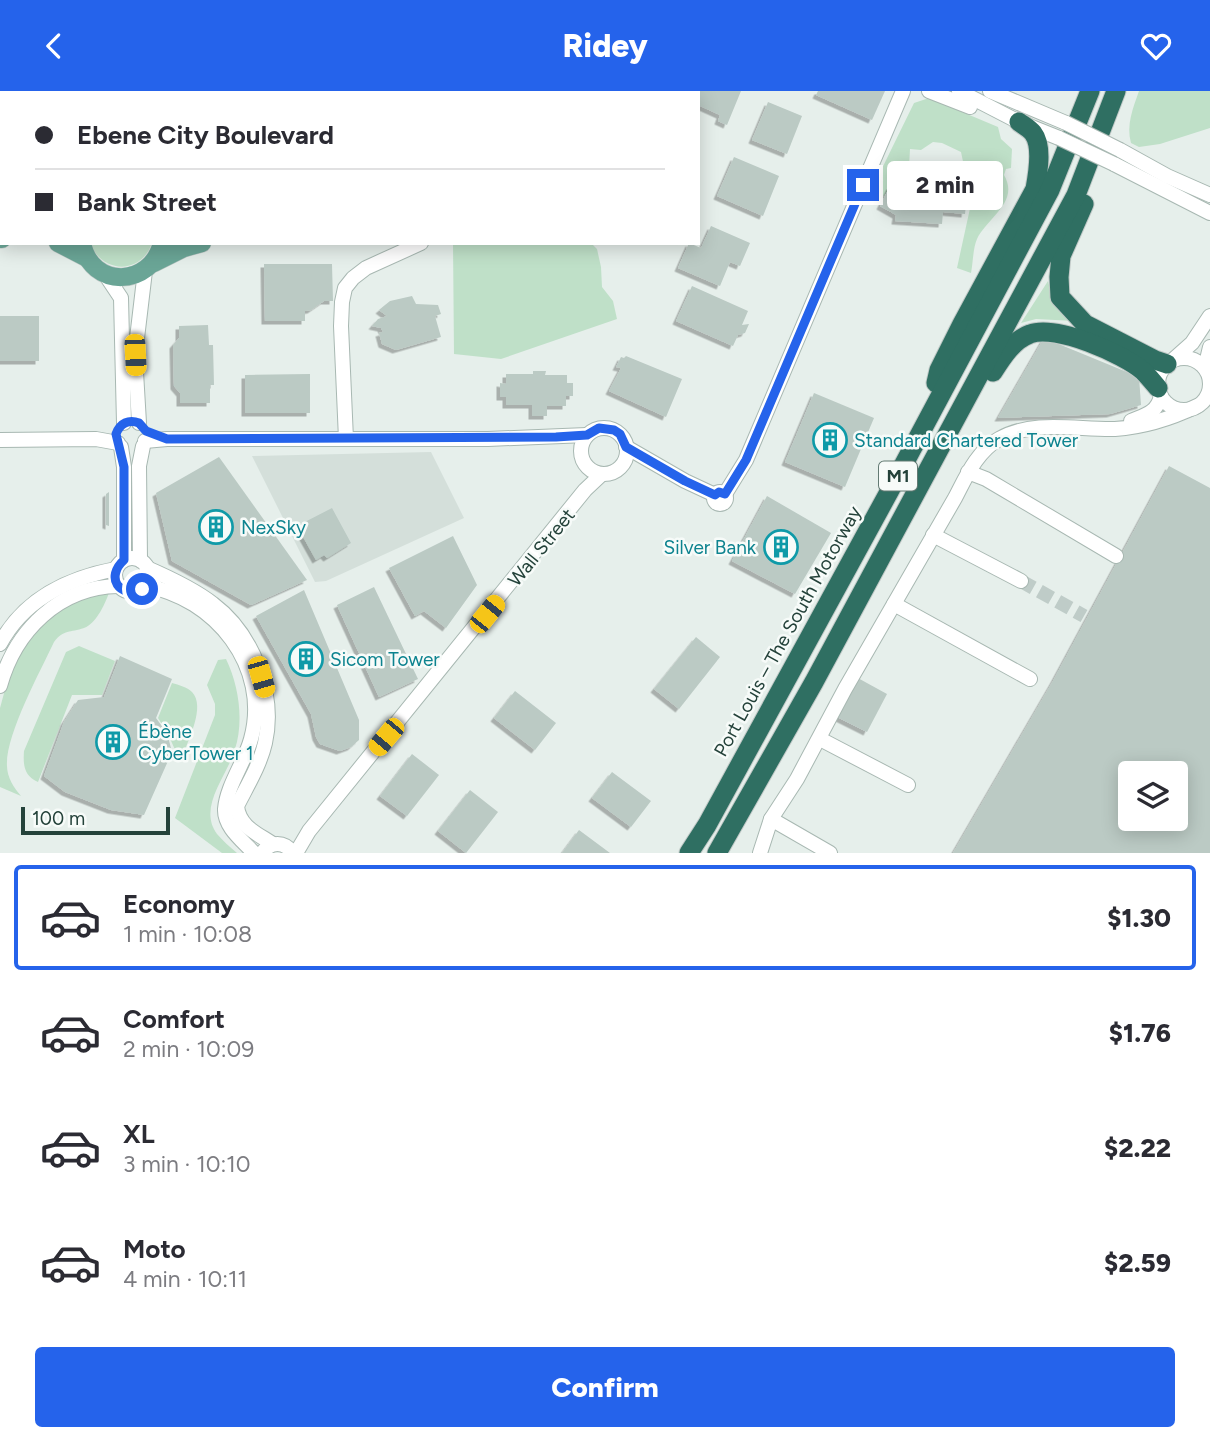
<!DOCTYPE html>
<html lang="en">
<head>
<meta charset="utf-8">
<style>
  body { margin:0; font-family:Figtree,sans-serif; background:#f2f2f3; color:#2b2b33; height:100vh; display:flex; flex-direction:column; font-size:26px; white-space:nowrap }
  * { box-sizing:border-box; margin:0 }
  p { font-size:23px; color:#7c7c81 }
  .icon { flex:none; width:38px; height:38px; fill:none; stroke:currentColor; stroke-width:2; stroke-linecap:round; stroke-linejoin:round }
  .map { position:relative; height:762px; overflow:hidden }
  .details { display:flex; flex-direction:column; background:#fff; flex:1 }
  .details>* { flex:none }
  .banner { position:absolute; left:0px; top:0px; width:700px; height:154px; box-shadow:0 4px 18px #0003; display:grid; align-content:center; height:154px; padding:0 35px; background:#fff }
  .tools { position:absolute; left:1118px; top:670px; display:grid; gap:14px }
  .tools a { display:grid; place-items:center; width:70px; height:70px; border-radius:7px; background:#fff; box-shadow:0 4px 18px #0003; font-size:35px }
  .scale { position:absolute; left:21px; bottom:18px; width:149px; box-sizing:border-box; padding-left:7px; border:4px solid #24423a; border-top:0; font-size:19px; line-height:24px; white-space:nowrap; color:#24423a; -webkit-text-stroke:5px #f7fbf9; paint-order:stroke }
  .end { position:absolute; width:32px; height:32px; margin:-16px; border:9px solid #2563eb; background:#fff; box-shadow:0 0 0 4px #fff }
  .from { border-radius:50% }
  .bubble { position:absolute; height:49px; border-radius:7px; background:#fff; box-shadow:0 4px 18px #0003; font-size:23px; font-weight:800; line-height:49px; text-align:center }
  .car { position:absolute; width:21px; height:42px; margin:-21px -10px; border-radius:9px; box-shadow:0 0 5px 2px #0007; background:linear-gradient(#f5c518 24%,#345 0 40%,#f5c518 0 76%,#345 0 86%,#f5c518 0) }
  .banner b { display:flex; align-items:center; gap:24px; height:66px; font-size:26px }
  .banner b+b { border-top:2px solid #e1e1e2 }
  .banner i { width:18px; height:18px; background:#2b2b33 }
  ul { padding:12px 0 0; list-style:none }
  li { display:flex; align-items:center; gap:21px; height:105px; margin:0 14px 10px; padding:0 21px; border:4px solid transparent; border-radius:7px }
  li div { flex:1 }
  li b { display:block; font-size:26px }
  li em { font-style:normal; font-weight:800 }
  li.current { border-color:#2563eb }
  li>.icon { width:63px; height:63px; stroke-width:1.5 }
  .cta { display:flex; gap:14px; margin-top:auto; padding:14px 35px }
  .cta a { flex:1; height:80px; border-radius:7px; background:#2563eb; color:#fff; font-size:28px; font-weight:800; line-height:80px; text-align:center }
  header { display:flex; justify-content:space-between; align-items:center; height:91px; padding:0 35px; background:#2563eb; color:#fff; font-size:32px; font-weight:800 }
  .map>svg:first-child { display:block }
  .built { fill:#d4dfda }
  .green { fill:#bfe0c8 }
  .building { fill:#bbcac4; fill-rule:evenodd; filter:url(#shadow) }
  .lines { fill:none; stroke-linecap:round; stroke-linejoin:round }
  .minor-tunnel { stroke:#bfccc8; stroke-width:14; stroke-dasharray:14 7; stroke-linecap:butt }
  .minor-casing { stroke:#a8b8b2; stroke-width:16 }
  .major-casing { stroke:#c2cac8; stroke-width:19 }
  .highway-casing { stroke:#c2cac8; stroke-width:21 }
  .minor { stroke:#fff; stroke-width:14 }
  .major { stroke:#6aa596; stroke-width:18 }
  .highway { stroke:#2f6f62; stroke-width:19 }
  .minor-bridge-casing { stroke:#a8b8b2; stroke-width:16; stroke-linecap:butt }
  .minor-bridge { stroke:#fff; stroke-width:14 }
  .route { stroke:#2563eb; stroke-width:9 }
  .labels { text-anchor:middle; stroke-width:5; stroke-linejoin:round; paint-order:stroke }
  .shield { fill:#f7fbf9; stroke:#637a73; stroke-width:2 }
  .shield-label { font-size:18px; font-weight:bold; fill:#24423a }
  .culture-label { font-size:19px; fill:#0d838f; stroke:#f7fbf9; text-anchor:start }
  .street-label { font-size:19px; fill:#24423a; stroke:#f7fbf9 }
</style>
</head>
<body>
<header><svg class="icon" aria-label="back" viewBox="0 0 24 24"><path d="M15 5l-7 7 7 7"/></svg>Ridey<svg class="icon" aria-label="heart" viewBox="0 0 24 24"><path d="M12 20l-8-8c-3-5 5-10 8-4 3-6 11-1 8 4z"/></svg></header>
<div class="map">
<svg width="1210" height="762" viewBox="0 0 1210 762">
  <defs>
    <filter id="shadow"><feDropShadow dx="-3.5" dy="3.5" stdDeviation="0" flood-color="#0004"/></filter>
  </defs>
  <rect width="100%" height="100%" fill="#e6efeb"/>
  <path class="built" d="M431,361L464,427L326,490L315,491L252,365Z"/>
  <g class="green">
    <path d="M1139,0H1210V37L1160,53L1139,56L1131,52C1126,34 1133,17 1139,0Z"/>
    <path d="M929,7L998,36L1001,48L1012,58L1011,77L1006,78L1004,84C1020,111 987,127 977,148C973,157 973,172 971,182L957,177L974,99L973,89L965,80L961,61L942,52L933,51L921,59L910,58L908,94L893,93L879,111L867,108L914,12Z"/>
    <path d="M90,152H152C141,184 102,183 90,152Z"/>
    <path d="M453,152H591L597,158L601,176L602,196L613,210L617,228L501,268L454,263Z"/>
    <path d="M1048,190L1052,206L1074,230L1036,228L1021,232Z"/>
    <path d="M110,499C106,511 97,532 84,537C70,542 64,538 54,551C40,581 5,645 7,675C7,686 14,697 21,705L0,696V617L12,573L37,536L80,506Z"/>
    <path d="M79,555L115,570L102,604H72L38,691C24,685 23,674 24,660L66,561Z"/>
    <path d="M226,568C239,595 244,630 235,658C228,684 197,716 217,743C223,750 230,756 237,762H222L175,727L215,624V613L207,594L218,569Z"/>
    <path d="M172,592C179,594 187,596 192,601C206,616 188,648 183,665L176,661L168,643L158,627Z"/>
  </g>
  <g class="building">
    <path d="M698,0H741L727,34L718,30L720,24L698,14Z"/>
    <path d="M818,0H885L872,29L816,4Z"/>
    <path d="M768,11L802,25L787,63L752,49Z"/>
    <path d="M734,66L779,85L763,125L717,105Z"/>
    <path d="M890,95L967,103L965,123L943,121L942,133L895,130L896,124L880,115Z"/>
    <path d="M711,135L750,152L740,175L730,171L720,195L678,177L689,152L701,157Z"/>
    <path d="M264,173H332L333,210H324L311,219L305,220V230H265Z"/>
    <path d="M692,195L748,220L742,234L749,233L745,242L738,244L733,255L676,230Z"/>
    <path d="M412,205L416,213L438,214L441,223L435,225L441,246L396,259L382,253L379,242L383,241L381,237L372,235L378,228L387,225L379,219L390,210Z"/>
    <rect x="0" y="225" width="39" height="45"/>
    <path d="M208,234L209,254H213L214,294H210V312H180V302L174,295L173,254L179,247V235Z"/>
    <path d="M1044,247L1139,286L1141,314L1110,323L998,327Z"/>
    <path d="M626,265L682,288L666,326L609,300L621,277L616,276L621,266L624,267Z"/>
    <path d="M533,280H546L545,284H567V292H573V305H566V315H547V325H532V314H506V306H500V292L506,293V283H533Z"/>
    <path d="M310,283V322H245V284Z"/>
    <path d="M814,302L874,327L845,396L785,371Z"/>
    <path d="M219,366L307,489L251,514L172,470L156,402Z"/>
    <path d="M1169,375L1210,397V762H953L1053,590ZM1130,682H1176V728H1130Z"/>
    <path d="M109,401V435L106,434V403Z"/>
    <path d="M767,405L831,442L795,503L732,470Z"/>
    <path d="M332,417L351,452L327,467L324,464L316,469L297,435Z"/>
    <path d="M453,445L477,494L446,537L424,520L415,525L389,477Z"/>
    <path d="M374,496L418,588L379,606L337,514Z"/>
    <path d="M304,499L359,629V649L351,656L340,660L320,653L316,646L311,623L256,525Z"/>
    <path d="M696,546L720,566L679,618L654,598Z"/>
    <path d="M120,565L172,588L156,627L167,642L172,661L144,724L111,719L65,701L44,685L64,631L78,609L104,606Z"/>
    <path d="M856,586L887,603L867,641L833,624Z"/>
    <path d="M515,600L556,632L535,659L494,627Z"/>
    <path d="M412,663L439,684L407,725L380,705Z"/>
    <path d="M612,681L651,710L631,736L592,707Z"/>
    <path d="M470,699L498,721L466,762L438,740Z"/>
    <path d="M579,739L610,762H562Z"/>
  </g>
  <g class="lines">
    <path class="minor-tunnel" d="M1021,490L1084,525"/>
    <g class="minor-casing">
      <g id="minor">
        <path d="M929,0L970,16"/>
        <path d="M959,0L1019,31L1059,47"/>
        <path d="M990,0L1066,32"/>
        <path d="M121,2V0"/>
        <path d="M623,2L624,0"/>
        <path d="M1120,59L1167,85L1210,104"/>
        <path d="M1114,73L1210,122"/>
        <path d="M105,183L121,207L124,332"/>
        <circle cx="1184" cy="293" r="26"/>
        <path d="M1174,268L1192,252L1210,225"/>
        <path d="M1205,277L1210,256"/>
        <path d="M1131,330C1145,324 1157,322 1161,305"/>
        <path d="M139,332L135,264L145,180"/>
        <circle cx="604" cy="360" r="23"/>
        <path d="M346,348L341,235L342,211L345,197L353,187L366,177L421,152"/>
        <path d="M0,349L96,348L118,352"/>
        <path d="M145,350L167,348H488L587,344"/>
        <path d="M121,356L124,376V469"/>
        <path d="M626,356L685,390L715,404"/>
        <path d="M968,381L986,388L1116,465"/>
        <circle cx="720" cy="407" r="6"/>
        <path d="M725,403L746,369L903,0"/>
        <path d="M933,444L1021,490"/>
        <circle cx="132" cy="484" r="17"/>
        <path d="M140,469L139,375L143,355"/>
        <path d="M147,477C170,487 194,498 213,513C253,543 276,603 265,652C260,674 247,695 237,715C239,736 258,743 273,753"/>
        <path d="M145,495C215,506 271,576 251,648C245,671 227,694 225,718C224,736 243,750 254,762"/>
        <path d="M894,513L1030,588"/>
        <path d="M0,553C24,508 68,487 116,478"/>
        <path d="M0,595C15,540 59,496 118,495"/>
        <path d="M820,648L908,694"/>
        <path d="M771,728L830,762"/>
        <path d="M262,762C271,750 284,750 293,762"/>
        <path d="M296,762L309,740L585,399L602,383"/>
        <path d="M760,762L771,728L797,688L845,598L955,407C966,386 977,360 999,348C1034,328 1077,339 1115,338C1144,336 1170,328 1197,315"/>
      </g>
    </g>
    <g class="major-casing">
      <g id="major">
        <path d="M543,2L544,0"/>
        <path d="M560,2L562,0"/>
        <path d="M0,134H2"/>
        <path d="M0,148H2"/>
        <path d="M58,152L87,167"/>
        <path d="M82,152C91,198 151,197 162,152"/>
        <path d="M154,172L184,157L202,152"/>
      </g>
    </g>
    <g class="highway-casing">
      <g id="highway">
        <path d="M1084,113L1061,165L1059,186L1060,206L1085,233L1155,269L1167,273"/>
        <path d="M993,281C1002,267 1013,249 1030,243C1056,233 1123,263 1143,280C1148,285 1153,291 1158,297"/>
        <path d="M936,292L939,279L962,233L1035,98C1038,82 1043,55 1033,42C1029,37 1023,34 1019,31"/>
        <path d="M689,762L707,734L889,401L1050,99L1090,0"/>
        <path d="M717,762L814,591L1076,104L1116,0"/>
      </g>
    </g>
    <use href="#minor" class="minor"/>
    <use href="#major" class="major"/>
    <use href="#highway" class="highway"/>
    <g class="minor-bridge-casing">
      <g id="minor-bridge">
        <path d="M1066,32L1120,59"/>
        <path d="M1059,47L1114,73"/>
      </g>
    </g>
    <use href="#minor-bridge" class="minor-bridge"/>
  </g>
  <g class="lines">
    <path class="route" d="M142,498C119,508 105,486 124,469V376L116,343C120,332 129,328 139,332L146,340L167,348L556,346L587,344L599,337L614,339L620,343L626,356L685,390L715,404L719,401L725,403L746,369L863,94"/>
  </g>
  <defs>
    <g id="building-ring" transform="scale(1.75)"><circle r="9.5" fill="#f7fbf9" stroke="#0f9aa8" stroke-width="1.5"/><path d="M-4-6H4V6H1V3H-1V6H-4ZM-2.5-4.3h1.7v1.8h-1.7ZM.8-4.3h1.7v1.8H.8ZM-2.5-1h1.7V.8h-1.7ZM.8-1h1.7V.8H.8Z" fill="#0f9aa8"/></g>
  </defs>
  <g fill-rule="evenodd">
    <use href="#building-ring" x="830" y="349"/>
    <use href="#building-ring" x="216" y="436"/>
    <use href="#building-ring" x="781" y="456"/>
    <use href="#building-ring" x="306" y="568"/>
    <use href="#building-ring" x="113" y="651"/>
  </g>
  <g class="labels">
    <rect class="shield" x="879" y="370.5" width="38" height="29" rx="5"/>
    <g class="shield-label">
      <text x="898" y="391">M1</text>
    </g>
    <g class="culture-label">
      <text x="854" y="356">Standard Chartered Tower</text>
      <text x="241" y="443">NexSky</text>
      <text x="756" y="463" text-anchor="end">Silver Bank</text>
      <text x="330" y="575">Sicom Tower</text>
      <text x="138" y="647">Ébène<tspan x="138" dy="22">CyberTower 1</tspan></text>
    </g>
    <g class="street-label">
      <text transform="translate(541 456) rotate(-51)" y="7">Wall Street</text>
      <text transform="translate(787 540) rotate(-61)" y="7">Port Louis – The South Motorway</text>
    </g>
  </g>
</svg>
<div class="tools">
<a><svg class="icon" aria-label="layers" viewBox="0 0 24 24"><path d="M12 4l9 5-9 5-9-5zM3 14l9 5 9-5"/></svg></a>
</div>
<div class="scale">100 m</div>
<i class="end from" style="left:142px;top:498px"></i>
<i class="end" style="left:863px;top:94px"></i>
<div class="bubble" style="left:887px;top:70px;width:116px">2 min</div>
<i class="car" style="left:135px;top:264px;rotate:177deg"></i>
<i class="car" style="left:487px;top:523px;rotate:39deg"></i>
<i class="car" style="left:261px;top:586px;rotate:164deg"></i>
<i class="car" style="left:386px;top:646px;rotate:220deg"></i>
<div class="banner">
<b><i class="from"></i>Ebene City Boulevard</b>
<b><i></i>Bank Street</b>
</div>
</div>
<section class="details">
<ul>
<li class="current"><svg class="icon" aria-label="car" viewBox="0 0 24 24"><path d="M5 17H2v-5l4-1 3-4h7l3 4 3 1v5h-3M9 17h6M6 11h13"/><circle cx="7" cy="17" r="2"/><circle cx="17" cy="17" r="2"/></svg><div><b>Economy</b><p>1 min · 10:08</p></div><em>$1.30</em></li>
<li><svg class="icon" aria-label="car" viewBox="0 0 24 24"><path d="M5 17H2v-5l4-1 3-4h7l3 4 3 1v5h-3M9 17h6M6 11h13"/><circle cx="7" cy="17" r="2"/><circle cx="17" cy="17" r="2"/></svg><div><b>Comfort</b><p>2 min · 10:09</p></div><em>$1.76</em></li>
<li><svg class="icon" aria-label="car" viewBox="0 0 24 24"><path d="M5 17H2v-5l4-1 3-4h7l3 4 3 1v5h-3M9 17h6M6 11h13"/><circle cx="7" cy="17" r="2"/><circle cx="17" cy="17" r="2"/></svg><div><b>XL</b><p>3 min · 10:10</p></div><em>$2.22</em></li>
<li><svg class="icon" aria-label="car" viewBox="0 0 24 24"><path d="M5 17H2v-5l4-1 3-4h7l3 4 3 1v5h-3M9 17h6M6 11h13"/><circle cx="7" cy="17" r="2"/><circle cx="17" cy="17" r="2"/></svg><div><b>Moto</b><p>4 min · 10:11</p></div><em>$2.59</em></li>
</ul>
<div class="cta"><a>Confirm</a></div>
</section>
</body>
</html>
